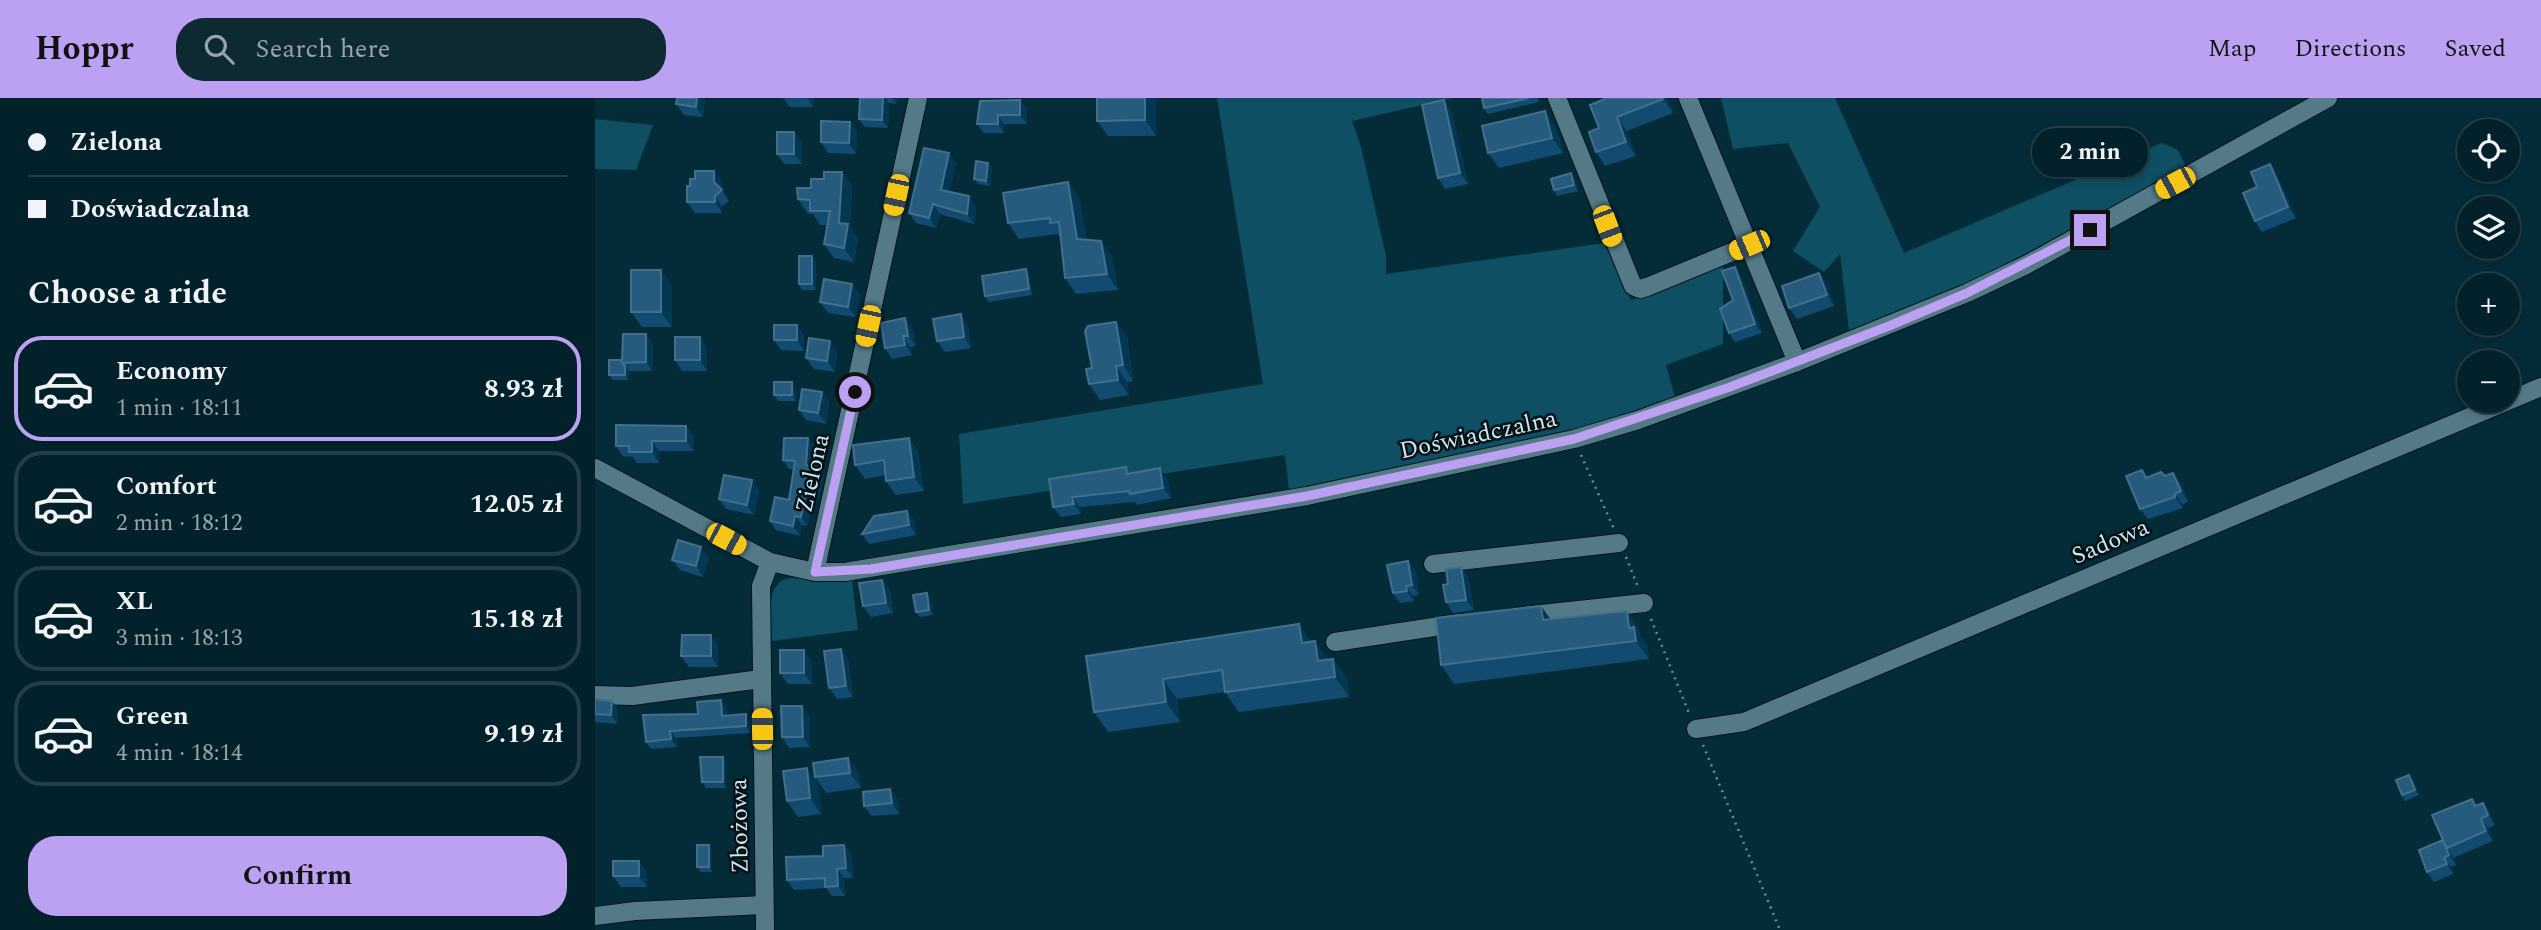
<!DOCTYPE html>
<html lang="en">
<head>
<meta charset="utf-8">
<style>
  body { margin:0; font-family:Spectral,serif; background:#0d2932; color:#f1f3f6; height:100vh; display:flex; flex-direction:column; font-size:26px; white-space:nowrap }
  * { box-sizing:border-box; margin:0 }
  p { font-size:23px; color:#97a3a8 }
  .icon { flex:none; width:38px; height:38px; fill:none; stroke:currentColor; stroke-width:2; stroke-linecap:round; stroke-linejoin:round }
  .map { position:relative; flex:1; overflow:hidden }
  .sheet { display:flex; flex-direction:column; background:#03212a; width:595px }
  .sheet>* { flex:none }
  .hud { display:grid; align-content:center; height:154px; padding:0 28px; background:#03212a }
  .controls { position:absolute; left:1862px; top:21px; display:grid; gap:14px }
  .controls a { display:grid; place-items:center; width:63px; height:63px; border-radius:50%; background:#03212a; box-shadow:0 4px 10px #0003,0 0 0 2px #243e47; font-size:35px }
  .end { position:absolute; width:32px; height:32px; margin:-16px; border:9px solid #bca0f2; background:#111; box-shadow:0 0 0 4px #111 }
  .from { border-radius:50% }
  .bubble { position:absolute; height:49px; border-radius:24px; background:#03212a; box-shadow:0 4px 10px #0003,0 0 0 2px #243e47; font-size:23px; font-weight:700; line-height:49px; text-align:center }
  .car { position:absolute; width:21px; height:42px; margin:-21px -10px; border-radius:9px; box-shadow:0 0 5px 2px #0007; background:linear-gradient(#f5c518 24%,#345 0 40%,#f5c518 0 76%,#345 0 86%,#f5c518 0) }
  .hud b { display:flex; align-items:center; gap:24px; height:66px; font-size:26px }
  .hud b+b { border-top:2px solid #243e47 }
  .hud i { width:18px; height:18px; background:#f1f3f6 }
  ul { padding:0; list-style:none }
  li { display:flex; align-items:center; gap:21px; height:105px; margin:0 14px 10px; padding:0 14px; border:4px solid #243e47; border-radius:28px }
  li div { flex:1 }
  li b { display:block; font-size:26px }
  li em { font-style:normal; font-weight:700 }
  li.on { border-color:#bca0f2 }
  li>.icon { width:63px; height:63px; stroke-width:1.5 }
  h2 { padding:0 28px; font-size:32px; line-height:84px }
  .primary-button { display:flex; gap:14px; margin-top:auto; padding:14px 28px }
  .primary-button a { flex:1; height:80px; border-radius:28px; background:#bca0f2; color:#111; font-size:28px; font-weight:700; line-height:80px; text-align:center }
  header { display:flex; align-items:center; gap:42px; box-sizing:border-box; height:98px; padding:0 35px; background:#bca0f2; color:#111 }
  header strong { font-size:33px }
  nav { display:flex; gap:38px; margin-inline-start:auto; font-size:24px }
  .search { width:490px; height:63px; background:#0d2932; display:flex; align-items:center; gap:18px; box-sizing:border-box; padding:0 24px; border-radius:28px; color:#97a3a8; font-size:26px }
  main { display:flex; flex:1; min-height:0 }
  .map>svg:first-child { display:block }
  .green { fill:#0f4f63 }
  .lines { fill:none; stroke-linecap:round; stroke-linejoin:round }
  .minor-casing { stroke:#00131c; stroke-width:20 }
  .path { stroke:#6e8c96; stroke-width:2.5; stroke-dasharray:2 5; stroke-linecap:butt }
  .minor { stroke:#547a88; stroke-width:18 }
  .wall { fill:#124b6f }
  .shaded-wall { fill:#043754 }
  .building { fill:#275b7d; stroke:#41708e; stroke-width:2 }
  .route { stroke:#bca0f2; stroke-width:9 }
  .labels { text-anchor:middle; stroke-width:5; stroke-linejoin:round; paint-order:stroke }
  .street-label { font-size:24px; fill:#d0e4ec; stroke:#041218 }
</style>
</head>
<body>
<header>
<strong>Hoppr</strong>
<div class="search"><svg class="icon" aria-label="search" viewBox="0 0 24 24"><circle cx="10" cy="10" r="6"/><path d="M15 15l6 6"/></svg>Search here</div>
<nav><a>Map</a><a>Directions</a><a>Saved</a></nav>
</header>
<main>
<section class="sheet">
<div class="hud">
<b><i class="from"></i>Zielona</b>
<b><i></i>Doświadczalna</b>
</div>
<h2>Choose a ride</h2>
<ul>
<li class="on"><svg class="icon" aria-label="car" viewBox="0 0 24 24"><path d="M5 17H2v-5l4-1 3-4h7l3 4 3 1v5h-3M9 17h6M6 11h13"/><circle cx="7" cy="17" r="2"/><circle cx="17" cy="17" r="2"/></svg><div><b>Economy</b><p>1 min · 18:11</p></div><em>8.93 zł</em></li>
<li><svg class="icon" aria-label="car" viewBox="0 0 24 24"><path d="M5 17H2v-5l4-1 3-4h7l3 4 3 1v5h-3M9 17h6M6 11h13"/><circle cx="7" cy="17" r="2"/><circle cx="17" cy="17" r="2"/></svg><div><b>Comfort</b><p>2 min · 18:12</p></div><em>12.05 zł</em></li>
<li><svg class="icon" aria-label="car" viewBox="0 0 24 24"><path d="M5 17H2v-5l4-1 3-4h7l3 4 3 1v5h-3M9 17h6M6 11h13"/><circle cx="7" cy="17" r="2"/><circle cx="17" cy="17" r="2"/></svg><div><b>XL</b><p>3 min · 18:13</p></div><em>15.18 zł</em></li>
<li><svg class="icon" aria-label="car" viewBox="0 0 24 24"><path d="M5 17H2v-5l4-1 3-4h7l3 4 3 1v5h-3M9 17h6M6 11h13"/><circle cx="7" cy="17" r="2"/><circle cx="17" cy="17" r="2"/></svg><div><b>Green</b><p>4 min · 18:14</p></div><em>9.19 zł</em></li>
</ul>
<div class="primary-button"><a>Confirm</a></div>
</section>
<div class="map">
<svg width="1946" height="832" viewBox="0 0 1946 832">
  <rect width="100%" height="100%" fill="#042c38"/>
  <g class="green">
    <path d="M622,0H858L757,23L766,49L791,158V176L1009,145L1036,202L1128,164V246L1071,267L1080,299L983,331L694,392L690,357L368,406L364,336L668,286Z"/>
    <path d="M1126,0H1240L1309,155L1567,45L1583,52L1592,71L1372,186L1254,233L1245,156L1229,174L1198,153L1225,109L1193,45L1138,51Z"/>
    <path d="M0,21L58,27L41,72L0,71Z"/>
    <path d="M194,480L257,482L263,532L177,543C177,522 168,486 194,480Z"/>
  </g>
  <g class="lines">
    <g class="minor-casing">
      <g id="minor">
        <path d="M962,0L1038,188L1045,191L1052,189L1154,147"/>
        <path d="M1093,0L1202,264"/>
        <path d="M0,370L175,464L220,474H250L712,398L979,341L1043,322L1202,264L1372,195L1431,167L1733,0"/>
        <path d="M838,466L1024,445"/>
        <path d="M220,474L323,0"/>
        <path d="M928,518L1049,505"/>
        <path d="M740,544L865,525"/>
        <path d="M0,597L37,598L166,581"/>
        <path d="M1101,631L1149,624L1946,289"/>
        <path d="M0,818L40,813L169,807"/>
        <path d="M170,832L166,488L175,464"/>
      </g>
    </g>
    <g class="path">
      <path d="M986,357L1019,431"/>
      <path d="M1031,459L1043,489"/>
      <path d="M1056,521L1094,615"/>
      <path d="M1108,647L1185,832"/>
    </g>
    <use href="#minor" class="minor"/>
  </g>
  <g class="wall">
    <path d="M82,0H110L108,19L89,17L81,6Z"/>
    <path d="M188,0H219L218,9H195Z"/>
    <path d="M265,0H303L301,6L294,5L293,30L270,29L264,21Z"/>
    <path d="M561,0V38H513L502,23Z"/>
    <path d="M887,0H943L944,4L893,16L889,10Z"/>
    <path d="M1072,0L1078,15L1032,33L1041,58L1010,68L1001,54L1004,30L995,7Z"/>
    <path d="M425,2L432,11V26H409V35H389L382,26Z"/>
    <path d="M849,2L856,13L873,86L850,91L843,80Z"/>
    <path d="M255,24L262,34L261,56L233,55L226,44Z"/>
    <path d="M961,29L968,55L904,70L893,55Z"/>
    <path d="M207,44V66H189L182,56Z"/>
    <path d="M361,65L354,94L381,108L379,126L345,116L341,130L321,125L314,115Z"/>
    <path d="M393,65L397,70L395,88L383,86L379,81Z"/>
    <path d="M247,74L257,88L255,129L263,141L259,164L239,160L229,146L233,127H225L218,116H213L203,101L216,90L229,81Z"/>
    <path d="M1682,77L1701,120L1667,134L1660,123L1662,89Z"/>
    <path d="M980,81L983,93L962,98L959,92Z"/>
    <path d="M127,84V92L134,103L127,108V115H100L92,104Z"/>
    <path d="M473,84L484,100L491,141L506,143L517,159L523,192L481,196L470,180L465,139L463,136L424,141L413,125Z"/>
    <path d="M221,163V192H207L204,186Z"/>
    <path d="M431,171L434,176L437,197L394,204L390,198Z"/>
    <path d="M1146,178L1167,235L1140,244L1134,235L1138,202Z"/>
    <path d="M257,186L265,197L261,219L233,215L225,204Z"/>
    <path d="M1232,186L1239,208L1202,221L1194,210Z"/>
    <path d="M77,187V229H47L36,214Z"/>
    <path d="M202,227L209,238V253L186,252L179,242Z"/>
    <path d="M373,227L376,250L350,254L342,243Z"/>
    <path d="M318,231L321,248L315,249L317,257L297,261L290,250Z"/>
    <path d="M532,239L538,283L532,284L534,297L505,302L494,286L497,270Z"/>
    <path d="M58,245L57,273H34L33,282H18L14,277L27,262Z"/>
    <path d="M112,250V273H87L80,262Z"/>
    <path d="M242,253L240,274L219,271L211,260Z"/>
    <path d="M200,289L201,303H183L179,297Z"/>
    <path d="M227,294L234,304L231,326L211,322L204,312Z"/>
    <path d="M91,328L99,338V353H64V365H42L38,359L28,358L21,348Z"/>
    <path d="M213,340L219,349L218,368L223,369L229,378L223,401L218,400L212,428L207,427L205,438L181,432L175,423L194,402L199,371H194L188,362Z"/>
    <path d="M314,340L323,354L329,393L301,397L291,383V377L270,381L260,367Z"/>
    <path d="M531,369L535,375L572,380L576,400L542,407L540,404L485,409L486,416L466,419L458,409Z"/>
    <path d="M1570,378L1586,385L1593,404L1587,406L1588,410L1553,421L1545,411L1553,379Z"/>
    <path d="M157,382L164,393L159,417L131,411L124,401Z"/>
    <path d="M312,413L319,423L321,437L274,446L267,436Z"/>
    <path d="M114,459L108,479L85,472L77,462Z"/>
    <path d="M813,463L821,474L824,497L818,498L819,503L805,505L798,495Z"/>
    <path d="M866,469L873,479L879,512L858,515L851,504L853,486Z"/>
    <path d="M287,482L295,492L298,515L276,519L268,508Z"/>
    <path d="M332,495L335,500L338,517L325,519L321,514Z"/>
    <path d="M946,508L956,522L1044,531L1045,538L1052,548L1054,561L859,586L846,567Z"/>
    <path d="M716,543L734,562L738,561L752,581L754,599L644,614L630,594L582,601L585,624L513,634L499,614L491,558Z"/>
    <path d="M123,547V569H94L86,558Z"/>
    <path d="M246,551L253,562L258,599L242,601L234,590Z"/>
    <path d="M216,562L217,586H193L185,575Z"/>
    <path d="M0,601L23,612L22,626L0,624Z"/>
    <path d="M131,610L132,617L156,624V635L81,640L82,649L56,651L51,644L103,616Z"/>
    <path d="M215,618V649L194,650L187,639Z"/>
    <path d="M128,659L131,665V690H111L107,684Z"/>
    <path d="M218,665L264,676L266,690L231,695L220,679Z"/>
    <path d="M1814,677L1818,682L1824,697L1810,703L1807,697Z"/>
    <path d="M223,685L226,716L203,719L192,703Z"/>
    <path d="M295,691L303,702L304,716L277,718L269,708Z"/>
    <path d="M1877,701L1882,708L1888,705L1895,715L1900,727L1893,730L1898,743L1858,760V759L1861,767L1856,769L1858,776L1839,784L1832,774L1848,742Z"/>
    <path d="M249,747L256,756L258,780H249L250,798H237L231,790L199,792L192,782L228,758Z"/>
    <path d="M117,752V774H106L102,769Z"/>
    <path d="M51,773L52,789H26L18,778Z"/>
  </g>
  <g class="shaded-wall">
    <path d="M102,0H110L108,19L101,9Z"/>
    <path d="M212,0H219L218,9Z"/>
    <path d="M288,0H291L294,5L293,30L287,22Z"/>
    <path d="M297,0H303L301,6Z"/>
    <path d="M550,0H561V38L550,22Z"/>
    <path d="M1067,0H1072L1078,15Z"/>
    <path d="M425,2L432,11V26L425,17Z"/>
    <path d="M849,2L856,13L873,86L865,75Z"/>
    <path d="M950,13L961,29L968,55L957,40Z"/>
    <path d="M403,17L409,26V35L403,26Z"/>
    <path d="M1022,19L1032,33L1041,58L1031,44Z"/>
    <path d="M255,24L262,34L261,56L254,45Z"/>
    <path d="M199,34L207,44V66L199,56Z"/>
    <path d="M354,55L361,65L353,102L346,92Z"/>
    <path d="M393,65L397,70L395,88L391,83Z"/>
    <path d="M1675,66L1682,77L1701,120L1693,109Z"/>
    <path d="M119,73L127,84V92L119,84Z"/>
    <path d="M247,74L257,88L255,129L263,141L259,164L249,150L244,125Z"/>
    <path d="M976,75L980,81L983,93L979,87Z"/>
    <path d="M473,84L484,100L493,156L482,141Z"/>
    <path d="M120,98L127,108V115L120,104Z"/>
    <path d="M374,98L381,108L379,126L372,116Z"/>
    <path d="M338,106L345,116L341,130L334,120Z"/>
    <path d="M506,143L517,159L523,192L512,176Z"/>
    <path d="M217,158L221,163V192L217,186Z"/>
    <path d="M1140,169L1146,178L1167,235L1160,226Z"/>
    <path d="M431,171L434,176L437,197L434,191Z"/>
    <path d="M66,172L77,187V229L66,214Z"/>
    <path d="M1224,175L1232,186L1239,208L1232,197Z"/>
    <path d="M257,186L265,197L261,219L253,209Z"/>
    <path d="M366,216L373,227L376,250L369,239Z"/>
    <path d="M310,220L318,231L321,248L313,238Z"/>
    <path d="M521,224L532,239L538,283L528,267Z"/>
    <path d="M202,227L209,238V253L202,242Z"/>
    <path d="M51,236L58,245L57,273L51,264Z"/>
    <path d="M308,238L315,249L317,257L310,247Z"/>
    <path d="M105,239L112,250V273L105,262Z"/>
    <path d="M235,243L242,253L240,274L232,263Z"/>
    <path d="M30,268L34,273L33,282L30,277Z"/>
    <path d="M521,268L532,284L534,297L523,282Z"/>
    <path d="M197,284L200,289L201,303L197,297Z"/>
    <path d="M227,294L234,304L231,326L223,315Z"/>
    <path d="M91,328L99,338V353L91,343Z"/>
    <path d="M213,340L219,349L218,376L211,367Z"/>
    <path d="M314,340L323,354L329,393L319,379Z"/>
    <path d="M57,343L64,353V365L57,354Z"/>
    <path d="M223,369L229,378L223,401L216,392Z"/>
    <path d="M565,370L572,380L576,400L568,390Z"/>
    <path d="M1578,375L1586,385L1593,404L1586,393Z"/>
    <path d="M157,382L164,393L159,417L152,407Z"/>
    <path d="M212,391L218,400L212,428L206,419Z"/>
    <path d="M1580,396L1587,406L1588,410L1580,399Z"/>
    <path d="M477,399L485,409L486,416L479,406Z"/>
    <path d="M312,413L319,423L321,437L314,427Z"/>
    <path d="M200,418L207,427L205,438L198,428Z"/>
    <path d="M106,449L114,459L108,479L101,468Z"/>
    <path d="M813,463L821,474L824,497L817,487Z"/>
    <path d="M866,469L873,479L879,512L871,502Z"/>
    <path d="M287,482L295,492L298,515L291,505Z"/>
    <path d="M811,488L818,498L819,503L812,493Z"/>
    <path d="M332,495L335,500L338,517L334,512Z"/>
    <path d="M946,508L959,526L948,522Z"/>
    <path d="M1032,513L1044,531L1045,538L1052,548L1054,561L1041,543L1034,530Z"/>
    <path d="M704,526L718,546L707,545Z"/>
    <path d="M116,537L123,547V569L116,558Z"/>
    <path d="M720,543L734,563H723Z"/>
    <path d="M246,551L253,562L258,599L251,588Z"/>
    <path d="M209,552L216,562L217,586L209,575Z"/>
    <path d="M738,561L752,581L754,599L740,579Z"/>
    <path d="M568,581L582,601L585,624L571,604Z"/>
    <path d="M126,602L131,610L132,625L127,618Z"/>
    <path d="M17,603L23,612L22,626L16,617Z"/>
    <path d="M207,608L215,618V649L208,639Z"/>
    <path d="M151,616L156,624V635L151,628Z"/>
    <path d="M75,633L81,640L82,649L76,641Z"/>
    <path d="M128,659L131,665V690L128,684Z"/>
    <path d="M253,660L264,676L266,690L255,675Z"/>
    <path d="M212,670L223,685L226,716L215,700Z"/>
    <path d="M1814,677L1818,682L1824,697L1820,692Z"/>
    <path d="M295,691L303,702L304,716L297,705Z"/>
    <path d="M1888,705L1895,715L1900,727L1893,717Z"/>
    <path d="M1886,721L1893,730L1898,743L1891,733Z"/>
    <path d="M114,747L117,752V774L114,769Z"/>
    <path d="M249,747L256,756L258,780L251,770Z"/>
    <path d="M1852,750L1858,759L1861,767L1854,757Z"/>
    <path d="M1849,760L1856,769L1858,776L1852,766Z"/>
    <path d="M44,763L51,773L52,789L44,778Z"/>
    <path d="M242,771L249,780L250,798L243,788Z"/>
  </g>
  <g class="building">
    <path d="M82,0H102L101,9L81,6Z"/>
    <path d="M265,0H288L287,22L264,21Z"/>
    <path d="M502,0H550V22L502,23Z"/>
    <path d="M887,0H934L889,10Z"/>
    <path d="M1012,0H1067L1068,1L1022,19L1031,44L1001,54L994,34L1004,30L995,7Z"/>
    <path d="M425,2V17H403V26H382L385,3Z"/>
    <path d="M849,2L865,75L843,80L827,7Z"/>
    <path d="M950,13L957,40L893,55L887,28Z"/>
    <path d="M226,23L255,24L254,45L226,44Z"/>
    <rect x="182" y="34" width="17" height="22"/>
    <path d="M329,50L354,55L346,92L374,98L372,116L338,106L334,120L314,115Z"/>
    <path d="M381,63L393,65L391,83L379,81Z"/>
    <path d="M1675,66L1693,109L1660,123L1648,95L1662,89L1656,74Z"/>
    <path d="M100,73H119V84L127,92L120,98V104H92V88H95V81H100Z"/>
    <path d="M229,74H247L244,125L253,126L249,150L229,146L235,113H215V102L203,101L202,90H216V81H229Z"/>
    <path d="M976,75L979,87L959,92L956,81Z"/>
    <path d="M473,84L482,141L506,143L512,176L470,180L464,124L455,125V120L413,125L408,95Z"/>
    <rect x="204" y="158" width="13" height="28"/>
    <path d="M1140,169L1160,226L1134,235L1125,211L1138,202L1127,173Z"/>
    <path d="M431,171L434,191L390,198L387,178Z"/>
    <rect x="36" y="172" width="30" height="42"/>
    <path d="M1224,175L1232,197L1194,210L1187,188Z"/>
    <path d="M229,181L257,186L253,209L225,204Z"/>
    <path d="M366,216L369,239L342,243L338,221Z"/>
    <path d="M310,220L313,238H308L310,247L290,250L286,225Z"/>
    <path d="M521,224L528,267L521,268L523,282L494,286L491,271L497,270L490,233L493,228Z"/>
    <rect x="179" y="227" width="23" height="15"/>
    <path d="M28,236H51V264L27,265Z"/>
    <rect x="80" y="239" width="25" height="23"/>
    <path d="M214,240L235,243L232,263L211,260Z"/>
    <path d="M14,262H27V265L30,268V277H14Z"/>
    <rect x="179" y="284" width="18" height="13"/>
    <path d="M207,291L227,294L223,315L204,312Z"/>
    <path d="M21,327L91,328V343H57V354H34V348H21Z"/>
    <path d="M189,340H213L211,367L223,369L216,392L212,391L206,419L200,418L198,428L175,423L180,399L194,402L200,363L188,362Z"/>
    <path d="M314,340L319,379L291,383L289,362L260,367L258,347Z"/>
    <path d="M531,369L532,376L565,370L568,390L535,396L534,393L477,399L479,406L458,409L454,381Z"/>
    <path d="M1547,372L1551,380L1566,374L1570,378L1578,375L1586,393L1580,396V399L1545,411L1531,378Z"/>
    <path d="M129,377L157,382L152,407L124,401Z"/>
    <path d="M312,413L314,427L267,436L279,418Z"/>
    <path d="M83,442L106,449L101,468L77,462Z"/>
    <path d="M813,463L817,487L811,488L812,493L798,495L792,467Z"/>
    <path d="M866,469L871,502L851,504L848,487L853,486L851,471Z"/>
    <path d="M287,482L291,505L268,508L264,485Z"/>
    <path d="M332,495L334,512L321,514L318,497Z"/>
    <path d="M946,508L948,522L1032,513L1034,530L1039,529L1041,543L846,567L841,520Z"/>
    <path d="M704,526L707,545L720,543L723,563L738,561L740,579L630,594L627,572L568,581L571,604L499,614L491,558Z"/>
    <path d="M87,537H116V558H86Z"/>
    <path d="M246,551L251,588L234,590L229,553Z"/>
    <rect x="185" y="552" width="24" height="23"/>
    <path d="M0,601L17,603L16,617L0,616Z"/>
    <path d="M126,602L127,618L151,616V628L75,633L76,641L51,644L48,617L103,616L102,604Z"/>
    <path d="M186,608H207L208,639H187Z"/>
    <path d="M105,659H128V684H107Z"/>
    <path d="M253,660L255,675L220,679L218,665Z"/>
    <path d="M212,670L215,700L192,703L188,673Z"/>
    <path d="M1814,677L1820,692L1807,697L1801,682Z"/>
    <path d="M295,691L297,705L269,708L268,694Z"/>
    <path d="M1877,701L1880,708L1888,705L1893,717L1886,721L1891,733L1852,750L1848,743L1854,757L1849,760L1852,766L1832,774L1824,752L1848,742L1837,717Z"/>
    <rect x="102" y="747" width="12" height="22"/>
    <path d="M249,747L251,770L242,771L243,788L230,789V780L192,782L191,759L228,758V748Z"/>
    <rect x="18" y="763" width="26" height="15"/>
  </g>
  <g class="lines">
    <path class="route" d="M260,294L220,474L276,471L712,398L979,341L1135,289L1294,228L1372,195L1495,132"/>
  </g>
  <g class="labels">
    <g class="street-label">
      <text transform="translate(883 336) rotate(-12)" y="8">Doświadczalna</text>
      <text transform="translate(217 375) rotate(-77)" y="8">Zielona</text>
      <text transform="translate(1515 443) rotate(-23)" y="8">Sadowa</text>
      <text transform="translate(144 728) rotate(-91)" y="8">Zbożowa</text>
    </g>
  </g>
</svg>
<div class="controls">
<a><svg class="icon" aria-label="locate" viewBox="0 0 24 24"><circle cx="12" cy="12" r="6"/><path d="M12 2v4M12 18v4M2 12h4M18 12h4"/></svg></a>
<a><svg class="icon" aria-label="layers" viewBox="0 0 24 24"><path d="M12 4l9 5-9 5-9-5zM3 14l9 5 9-5"/></svg></a>
<a>+</a>
<a>−</a>
</div>
<i class="end from" style="left:260px;top:294px"></i>
<i class="end" style="left:1495px;top:132px"></i>
<div class="bubble" style="left:1437px;top:30px;width:116px">2 min</div>
<i class="car" style="left:1580px;top:85px;rotate:242deg"></i>
<i class="car" style="left:301px;top:97px;rotate:192deg"></i>
<i class="car" style="left:1012px;top:128px;rotate:159deg"></i>
<i class="car" style="left:1154px;top:147px;rotate:247deg"></i>
<i class="car" style="left:273px;top:228px;rotate:192deg"></i>
<i class="car" style="left:131px;top:441px;rotate:118deg"></i>
<i class="car" style="left:167px;top:631px;rotate:359deg"></i>
</div>
</main>
</body>
</html>
